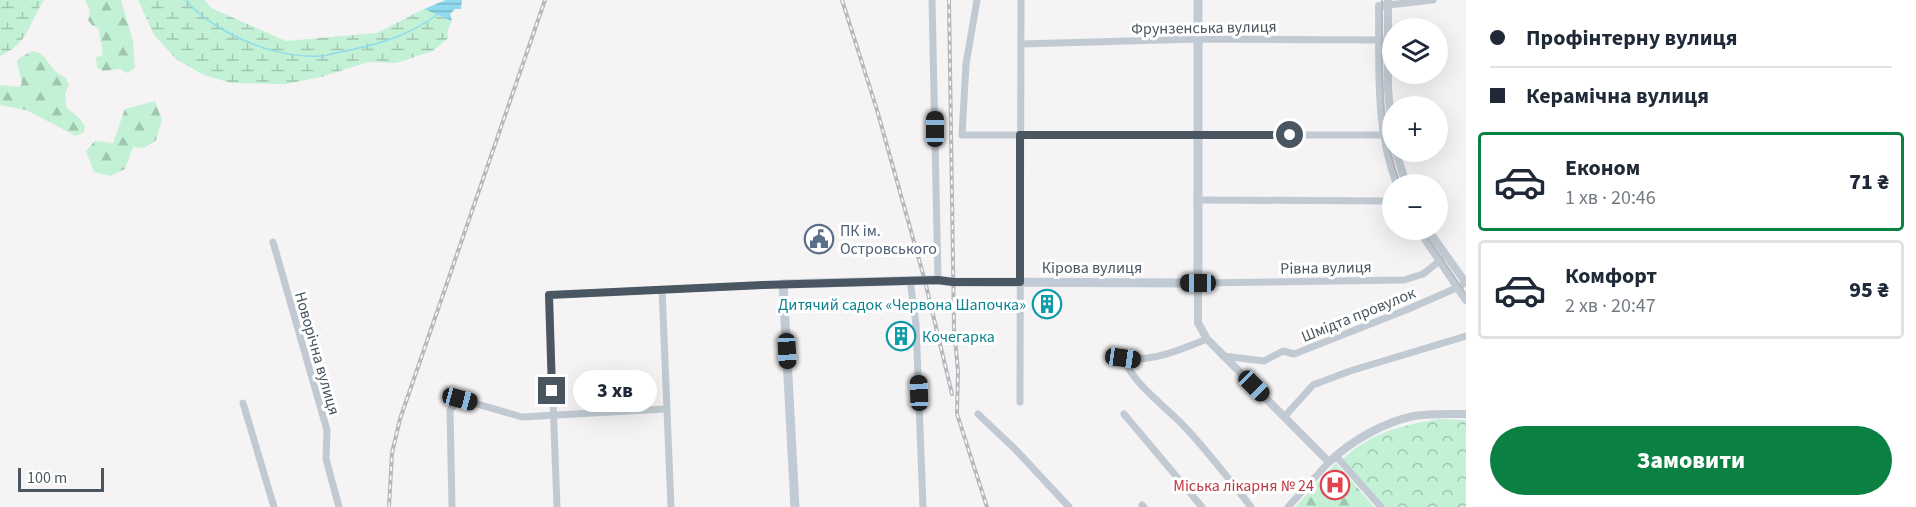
<!DOCTYPE html>
<html lang="uk">
<head>
<meta charset="utf-8">
<style>
  body { margin:0; font-family:"Source Sans 3",sans-serif; background:#f2f2f3; color:#1f2937; height:100vh; display:flex; flex-direction:column; font-size:22px; white-space:nowrap }
  * { box-sizing:border-box; margin:0 }
  p { font-size:20px; color:#747a83 }
  .icon { flex:none; width:33px; height:33px; fill:none; stroke:currentColor; stroke-width:2; stroke-linecap:round; stroke-linejoin:round }
  .map { position:relative; flex:1; overflow:hidden }
  .side { display:flex; flex-direction:column; background:#fff; width:450px }
  .side>* { flex:none }
  .top-card { display:grid; align-content:center; height:132px; padding:0 24px; background:#fff }
  .tools { position:absolute; left:1382px; top:18px; display:grid; gap:12px }
  .tools a { display:grid; place-items:center; width:66px; height:66px; border-radius:50%; background:#fff; box-shadow:0 6px 24px #0002; font-size:30px }
  .scale { position:absolute; left:18px; bottom:15px; width:86px; box-sizing:border-box; padding-left:6px; border:3px solid #4a5661; border-top:0; font-size:16px; line-height:21px; white-space:nowrap; color:#4a5661; -webkit-text-stroke:4px #fff; paint-order:stroke }
  .end { position:absolute; width:27px; height:27px; margin:-14px; border:8px solid #4a5661; background:#fff; box-shadow:0 0 0 3px #fff }
  .from { border-radius:50% }
  .bubble { position:absolute; height:42px; border-radius:21px; background:#fff; box-shadow:0 6px 24px #0002; font-size:20px; font-weight:800; line-height:42px; text-align:center }
  .car { position:absolute; width:18px; height:36px; margin:-18px -9px; border-radius:8px; box-shadow:0 0 4px 2px #0007; background:linear-gradient(#222 24%,#8ab4d8 0 40%,#222 0 76%,#8ab4d8 0 86%,#222 0) }
  .top-card b { display:flex; align-items:center; gap:21px; height:57px; font-size:22px }
  .top-card b+b { border-top:2px solid #e0e1e3 }
  .top-card i { width:15px; height:15px; background:#1f2937 }
  ul { padding:0; list-style:none }
  li { display:flex; align-items:center; gap:18px; height:99px; margin:0 12px 9px; padding:0 12px; border:3px solid #e0e1e3; border-radius:6px }
  li div { flex:1 }
  li b { display:block; font-size:22px }
  li em { font-style:normal; font-weight:800 }
  li.active { border-color:#0b8043 }
  li>.icon { width:54px; height:54px; stroke-width:1.5 }
  .button { display:flex; gap:12px; margin-top:auto; padding:12px 24px }
  .button a { flex:1; height:69px; border-radius:36px; background:#0b8043; color:#fff; font-size:24px; font-weight:800; line-height:69px; text-align:center }
  main { display:flex; flex:1; min-height:0 }
  .map>svg:first-child { display:block }
  .forest { fill:url(#forest-firs) }
  .wetland { fill:url(#wetland-marsh) }
  .park { fill:url(#park-crowns) }
  .water { fill:url(#water-rules) }
  .lines { fill:none; stroke-linecap:round; stroke-linejoin:round }
  .stream { stroke:#90daee; stroke-width:1.5 }
  .minor { stroke:#c1cad2; stroke-width:7 }
  .tertiary { stroke:#c1cad2; stroke-width:8 }
  .secondary { stroke:#c1cbd6; stroke-width:9 }
  .tram { stroke:#b5b8bd; stroke-width:1.5 }
  .rail-casing { stroke:#b5b8bd; stroke-width:4 }
  .rail { stroke:#fff; stroke-width:1.5; stroke-dasharray:4.5; stroke-linecap:butt }
  .route { stroke:#4a5661; stroke-width:8 }
  .labels { text-anchor:middle; stroke-width:6; stroke-linejoin:round; paint-order:stroke }
  .street-label { font-size:16px; fill:#4a5661; stroke:#fff }
  .service-label { font-size:16px; fill:#4e5e75; stroke:#fff; text-anchor:start }
  .culture-label { font-size:16px; fill:#0d838f; stroke:#fff; text-anchor:end }
  .health-label { font-size:16px; fill:#be3a42; stroke:#fff; text-anchor:end }
</style>
</head>
<body>
<main>
<div class="map">
<svg width="1466" height="507" viewBox="0 0 1466 507">
  <defs>
    <pattern id="forest-firs" width="22" height="20" patternUnits="userSpaceOnUse" patternTransform="scale(1.5)"><rect width="22" height="20" fill="#c3f1d5"/><path d="M5 1l3.5 6h-7zM16 11l3.5 6h-7z" fill="#a0c6b0"/></pattern>
    <pattern id="wetland-marsh" width="20" height="14" patternUnits="userSpaceOnUse" patternTransform="scale(1.5)"><rect width="20" height="14" fill="#c3f1d5"/><path d="M1 5h8M5 5V1M11 12h8M15 12V8" fill="none" stroke="#a0c6b0"/></pattern>
    <pattern id="park-crowns" width="20" height="18" patternUnits="userSpaceOnUse" patternTransform="scale(1.5)"><rect width="20" height="18" fill="#c3f1d5"/><path d="M2 6a3 3 0 1 1 6 0M12 15a3 3 0 1 1 6 0" fill="none" stroke="#a0c6b0"/></pattern>
    <pattern id="water-rules" width="6" height="5" patternUnits="userSpaceOnUse" patternTransform="scale(1.5)"><rect width="6" height="5" fill="#90daee"/><path d="M0 2.5h6" fill="none" stroke="#78b4c4"/></pattern>
  </defs>
  <rect width="100%" height="100%" fill="#f5f3f3"/>
  <g class="forest">
    <path d="M85,0H121L133,41L135,68L127,73L120,69L103,71L97,67L96,57L102,56C104,46 99,39 99,29L92,25L88,20L90,10Z"/>
    <path d="M33,51C50,55 48,71 65,77L69,85L65,94L66,107L79,118L85,126L84,132L76,136L26,110L0,105V85L18,87L22,84L17,61L21,57Z"/>
    <path d="M155,101L162,120L156,140L144,148L133,147L125,169L110,176L94,172L86,151L95,141L113,143L125,109Z"/>
    <path d="M1336,463L1374,507H1295Z"/>
  </g>
  <g class="wetland">
    <path d="M0,0H44C28,24 30,42 0,56Z"/>
    <path d="M138,0H205L211,8L286,41L377,33L424,9L452,21L447,32L448,38L433,51L396,63L368,62L321,77L286,84L231,83L204,75L176,59L154,35Z"/>
  </g>
  <path class="park" d="M1439,419L1466,420V507H1385L1343,459C1370,433 1402,425 1439,419Z"/>
  <path class="water" d="M446,0H462L461,9H455L450,14L452,21L424,9Z"/>
  <g class="lines">
    <path class="stream" d="M186,0C197,14 214,25 229,33C256,48 291,58 322,56C326,56 331,54 335,53C373,46 405,38 437,15"/>
    <g class="minor">
      <path d="M932,0L938,280"/>
      <path d="M977,0L966,64L962,135H1392"/>
      <path d="M1388,5L1433,0"/>
      <path d="M1021,44L1198,39L1387,40"/>
      <path d="M1197,200L1392,201"/>
      <path d="M273,242L327,430L326,459L339,507"/>
      <path d="M910,280L916,324L923,507"/>
      <path d="M1198,283L1404,280L1423,274L1442,259"/>
      <path d="M662,289L671,507"/>
      <path d="M1223,356L1264,361L1283,351L1294,354L1406,310L1461,286"/>
      <path d="M1123,358C1135,385 1161,403 1182,424C1207,450 1229,479 1251,507"/>
      <path d="M1115,363L1123,358C1153,362 1180,350 1207,339"/>
      <path d="M1020,402L1021,0"/>
      <path d="M243,403L274,507"/>
      <path d="M978,414L1016,450L1069,507"/>
      <path d="M1124,414L1202,507"/>
      <path d="M1285,416L1313,385L1350,371L1466,336"/>
      <path d="M1336,456L1381,507"/>
      <path d="M1142,505L1144,507"/>
      <path d="M452,507L450,410L460,399L522,417L665,409"/>
      <path d="M557,507L549,295L783,284"/>
      <path d="M1288,507L1329,462"/>
    </g>
    <g class="tertiary">
      <path d="M1388,0V89L1392,132"/>
      <path d="M1388,5L1379,6C1380,66 1375,127 1397,184"/>
      <path d="M1396,152L1406,184"/>
      <path d="M1419,230L1466,300"/>
      <path d="M1428,230L1466,283"/>
      <path d="M1198,283V323L1207,339L1329,462C1351,441 1384,422 1414,416C1431,413 1449,414 1466,414"/>
    </g>
    <path class="secondary" d="M795,507L783,284L938,280L953,282L1198,283V0"/>
    <g class="tram">
      <path d="M1382,0C1383,62 1377,125 1400,184"/>
      <path d="M1422,230L1466,294"/>
    </g>
    <g class="rail-casing">
      <g id="rail">
        <path d="M842,0L877,110L925,281L952,394"/>
        <path d="M949,0L954,328L958,371L957,414L987,507"/>
        <path d="M389,507L392,453L400,419L545,0"/>
      </g>
    </g>
    <use href="#rail" class="rail"/>
  </g>
  <g class="lines">
    <path class="route" d="M552,391L549,295L763,285L938,280L953,282H1020V135H1290"/>
  </g>
  <defs>
    <g id="civic-ring" transform="scale(1.5)"><circle r="9.5" fill="#fff" stroke="#5c6f8a" stroke-width="1.5"/><path d="M-.6-6.5H3V-4.5H.6V-3L4-1V1h2V6H-6V1h2V-1L-.6-3ZM-1.2 2.5V6h2.4V2.5Z" fill="#5c6f8a"/></g>
    <g id="building-ring" transform="scale(1.5)"><circle r="9.5" fill="#fff" stroke="#0f9aa8" stroke-width="1.5"/><path d="M-4-6H4V6H1V3H-1V6H-4ZM-2.5-4.3h1.7v1.8h-1.7ZM.8-4.3h1.7v1.8H.8ZM-2.5-1h1.7V.8h-1.7ZM.8-1h1.7V.8H.8Z" fill="#0f9aa8"/></g>
    <g id="hospital-ring" transform="scale(1.5)"><circle r="9.5" fill="#fff" stroke="#e0444e" stroke-width="1.5"/><path d="M-5-5h3v3.5h4V-5h3V5h-3V1.5h-4V5h-3Z" fill="#e0444e"/></g>
  </defs>
  <g fill-rule="evenodd">
    <use href="#civic-ring" x="819" y="239"/>
    <use href="#building-ring" x="1047" y="304"/>
    <use href="#building-ring" x="901" y="336"/>
    <use href="#hospital-ring" x="1335" y="485"/>
  </g>
  <g class="labels">
    <g class="street-label">
      <text transform="translate(1204 27) rotate(-1)" y="6">Фрунзенська вулиця</text>
      <text x="1092" y="273">Кірова вулиця</text>
      <text transform="translate(1326 267) rotate(-1)" y="6">Рівна вулиця</text>
      <text transform="translate(1358 314) rotate(-22)" y="6">Шмідта провулок</text>
      <text transform="translate(318 353) rotate(74)" y="6">Новорічна вулиця</text>
    </g>
    <g class="service-label">
      <text x="840" y="236">ПК ім.<tspan x="840" dy="18">Островського</tspan></text>
    </g>
    <g class="culture-label">
      <text x="1026" y="310">Дитячий садок «Червона Шапочка»</text>
      <text x="922" y="342" text-anchor="start">Кочегарка</text>
    </g>
    <g class="health-label">
      <text x="1314" y="491">Міська лікарня № 24</text>
    </g>
  </g>
</svg>
<div class="tools">
<a><svg class="icon" aria-label="layers" viewBox="0 0 24 24"><path d="M12 4l9 5-9 5-9-5zM3 14l9 5 9-5"/></svg></a>
<a>+</a>
<a>−</a>
</div>
<div class="scale">100 m</div>
<i class="end from" style="left:1290px;top:135px"></i>
<i class="end" style="left:552px;top:391px"></i>
<div class="bubble" style="left:573px;top:370px;width:84px">3 хв</div>
<i class="car" style="left:935px;top:129px;rotate:0deg"></i>
<i class="car" style="left:1198px;top:283px;rotate:270deg"></i>
<i class="car" style="left:787px;top:351px;rotate:177deg"></i>
<i class="car" style="left:1123px;top:358px;rotate:98deg"></i>
<i class="car" style="left:1254px;top:386px;rotate:135deg"></i>
<i class="car" style="left:919px;top:393px;rotate:358deg"></i>
<i class="car" style="left:460px;top:399px;rotate:105deg"></i>
</div>
<section class="side">
<div class="top-card">
<b><i class="from"></i>Профінтерну вулиця</b>
<b><i></i>Керамічна вулиця</b>
</div>
<ul>
<li class="active"><svg class="icon" aria-label="car" viewBox="0 0 24 24"><path d="M5 17H2v-5l4-1 3-4h7l3 4 3 1v5h-3M9 17h6M6 11h13"/><circle cx="7" cy="17" r="2"/><circle cx="17" cy="17" r="2"/></svg><div><b>Економ</b><p>1 хв · 20:46</p></div><em>71 ₴</em></li>
<li><svg class="icon" aria-label="car" viewBox="0 0 24 24"><path d="M5 17H2v-5l4-1 3-4h7l3 4 3 1v5h-3M9 17h6M6 11h13"/><circle cx="7" cy="17" r="2"/><circle cx="17" cy="17" r="2"/></svg><div><b>Комфорт</b><p>2 хв · 20:47</p></div><em>95 ₴</em></li>
</ul>
<div class="button"><a>Замовити</a></div>
</section>
</main>
</body>
</html>
